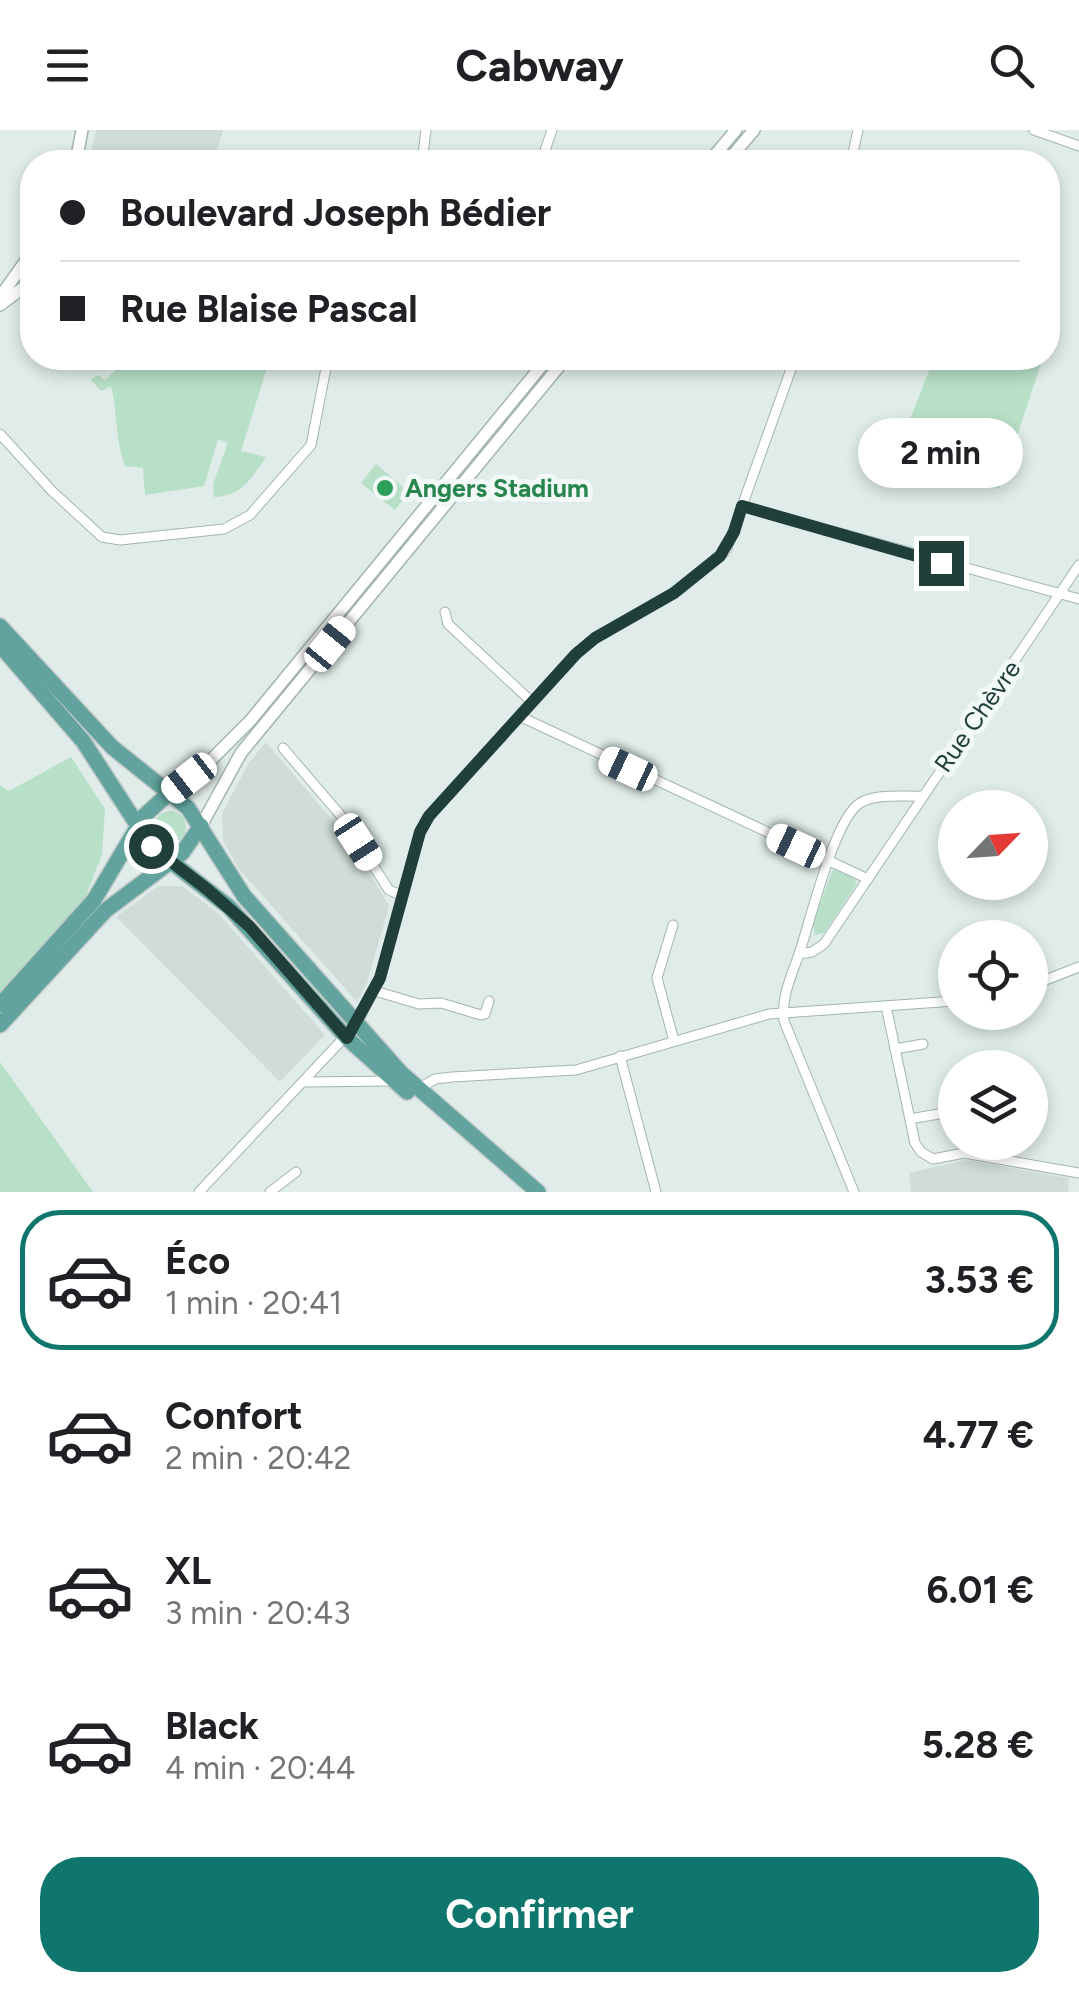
<!DOCTYPE html>
<html lang="fr">
<head>
<meta charset="utf-8">
<style>
  body { margin:0; font-family:Figtree,sans-serif; background:#f6f6f6; color:#202124; height:100vh; display:flex; flex-direction:column; font-size:38px; white-space:nowrap }
  * { box-sizing:border-box; margin:0 }
  p { font-size:32px; color:#757577 }
  .icon { flex:none; width:55px; height:55px; fill:none; stroke:currentColor; stroke-width:2; stroke-linecap:round; stroke-linejoin:round }
  .map { position:relative; height:1062px; overflow:hidden }
  .panel { display:flex; flex-direction:column; background:#fff; flex:1 }
  .panel>* { flex:none }
  .hud { position:absolute; left:20px; top:20px; width:1040px; height:220px; border-radius:40px; box-shadow:0 5px 15px #0003; display:grid; align-content:center; height:220px; padding:0 40px; background:#fff }
  .needle { width:65px; rotate:65deg }
  .controls { position:absolute; left:938px; top:660px; display:grid; gap:20px }
  .controls a { display:grid; place-items:center; width:110px; height:110px; border-radius:50%; background:#fff; box-shadow:0 5px 15px #0003; font-size:50px }
  .end { position:absolute; width:45px; height:45px; margin:-22px; border:12px solid #203e3a; background:#fff; box-shadow:0 0 0 5px #fff }
  .from { border-radius:50% }
  .bubble { position:absolute; height:70px; border-radius:35px; background:#fff; box-shadow:0 5px 15px #0003; font-size:32px; font-weight:700; line-height:70px; text-align:center }
  .car { position:absolute; width:30px; height:60px; margin:-30px -15px; border-radius:12px; box-shadow:0 0 8px 2px #0007; background:linear-gradient(#fff 24%,#345 0 40%,#fff 0 76%,#345 0 86%,#fff 0) }
  .hud b { display:flex; align-items:center; gap:35px; height:95px; font-size:38px }
  .hud b+b { border-top:2px solid #e0e0e0 }
  .hud i { width:25px; height:25px; background:#202124 }
  ul { padding:18px 0 0; list-style:none }
  li { display:flex; align-items:center; gap:30px; height:140px; margin:0 20px 15px; padding:0 20px; border:5px solid transparent; border-radius:40px }
  li div { flex:1 }
  li b { display:block; font-size:38px }
  li em { font-style:normal; font-weight:700 }
  li.active { border-color:#0f766e }
  li>.icon { width:90px; height:90px; stroke-width:1.5 }
  .cta { display:flex; gap:20px; margin-top:auto; padding:20px 40px }
  .cta a { flex:1; height:115px; border-radius:40px; background:#0f766e; color:#fff; font-size:40px; font-weight:700; line-height:115px; text-align:center }
  header { display:flex; justify-content:space-between; align-items:center; height:130px; padding:0 40px; background:#fff; font-size:45px; font-weight:700 }
  .map>svg:first-child { display:block }
  .built { fill:#cfdcd8 }
  .green { fill:#b8dfc8 }
  .lines { fill:none; stroke-linecap:round; stroke-linejoin:round }
  .minor-casing { stroke:#a3b4b1; stroke-width:11 }
  .tertiary-casing { stroke:#a3b4b1; stroke-width:14 }
  .primary-casing { stroke:#c1c9c8; stroke-width:18 }
  .minor { stroke:#fff; stroke-width:9 }
  .tertiary { stroke:#fff; stroke-width:11 }
  .primary { stroke:#62a49d; stroke-width:15 }
  .route { stroke:#203e3a; stroke-width:12 }
  .leisure-dot { fill:#2e9e5b; stroke:#f1f8f6; stroke-width:4 }
  .labels { text-anchor:middle; stroke-width:10; stroke-linejoin:round; paint-order:stroke }
  .leisure-label { font-size:25px; font-weight:bold; fill:#27864d; stroke:#f1f8f6; text-anchor:start }
  .street-label { font-size:25px; fill:#203e3a; stroke:#f1f8f6 }
</style>
</head>
<body>
<header><svg class="icon" aria-label="menu" viewBox="0 0 24 24"><path d="M4 6h16M4 12h16M4 18h16"/></svg>Cabway<svg class="icon" aria-label="search" viewBox="0 0 24 24"><circle cx="10" cy="10" r="6"/><path d="M15 15l6 6"/></svg></header>
<div class="map">
<svg width="1079" height="1062" viewBox="0 0 1079 1062">
  <rect width="100%" height="100%" fill="#e0ece9"/>
  <g class="built">
    <path d="M96,0H223L214,32H89Z"/>
    <path d="M266,612L338,697L343,696L389,776L367,853L357,872L238,738L223,710L222,684L248,634Z"/>
    <path d="M158,756H182L218,783L325,905L280,952L116,787Z"/>
    <path d="M966,1030L1069,1048L1068,1062H911L909,1043Z"/>
  </g>
  <g class="green">
    <path d="M129,228H245L268,235L241,321L266,327C252,348 241,367 214,367L213,354L228,313L218,309L204,356L145,365L143,338L125,336C115,310 118,283 111,256L101,261L91,250L98,245L105,250Z"/>
    <path d="M934,228H1043L999,359L895,327Z"/>
    <path d="M376,334L409,362L395,380L361,353Z"/>
    <path d="M71,627L105,679L102,724L82,777L0,868V655L9,661Z"/>
    <circle cx="170" cy="697" r="16"/>
    <path d="M836,739L855,748L856,755L824,803L815,805L813,794L832,741Z"/>
    <path d="M0,932L93,1062H0Z"/>
  </g>
  <g class="lines">
    <g class="minor-casing">
      <g id="minor">
        <path d="M1034,0L1079,16"/>
        <path d="M422,32L426,0"/>
        <path d="M541,32L552,0"/>
        <path d="M851,32L858,0"/>
        <path d="M0,304L52,361L102,407L120,410L224,399L250,385L311,315L328,228"/>
        <path d="M742,376L1079,469"/>
        <path d="M445,482L448,494L532,572"/>
        <path d="M519,586L868,749"/>
        <path d="M283,618L342,687L389,760L403,766"/>
        <path d="M673,795L657,848L674,911"/>
        <path d="M799,824C810,792 834,689 860,673C876,663 904,667 923,666"/>
        <path d="M1030,856L1079,837"/>
        <path d="M375,861L419,874L441,873L481,885L485,884L489,871"/>
        <path d="M886,876L915,1013L921,1022L933,1029L964,1023L1079,1043"/>
        <path d="M895,919L923,914"/>
        <path d="M620,926L656,1062"/>
        <path d="M304,952L395,951"/>
        <path d="M418,959L435,949L452,947L576,940L769,884L955,871"/>
        <path d="M910,989L955,981"/>
        <path d="M199,1062L356,895L380,848L420,702L429,686L576,523L595,509L673,463L726,421L795,228"/>
        <path d="M270,1062L296,1042"/>
        <path d="M854,1062L784,891C781,867 791,847 799,824L812,822L824,814L1079,435"/>
      </g>
    </g>
    <g class="tertiary-casing">
      <g id="tertiary">
        <path d="M76,32L82,0"/>
        <path d="M709,32L736,0"/>
        <path d="M727,32L754,0"/>
        <path d="M0,167L32,122"/>
        <path d="M0,175L32,151"/>
        <path d="M169,663L212,629L250,591L548,228"/>
        <path d="M201,696L241,623L566,228"/>
      </g>
    </g>
    <g class="primary-casing">
      <g id="primary">
        <path d="M0,496L112,617L188,678L244,766L401,943L538,1062"/>
        <path d="M0,515L83,611L151,716L229,777L347,908L407,962"/>
        <path d="M0,875L94,770L144,686L169,663"/>
        <path d="M0,895L106,780L182,723L201,696"/>
      </g>
    </g>
    <use href="#minor" class="minor"/>
    <use href="#tertiary" class="tertiary"/>
    <use href="#primary" class="primary"/>
  </g>
  <g class="lines">
    <path class="route" d="M151,716L208,760L249,796L347,908L380,848L420,702L429,686L576,524L595,508L674,463L720,426L734,402L742,376L941,433"/>
  </g>
  <circle class="leisure-dot" cx="385" cy="358" r="10"/>
  <g class="labels">
    <g class="leisure-label">
      <text x="405" y="367">Angers Stadium</text>
    </g>
    <g class="street-label">
      <text transform="translate(977 586) rotate(-55)" y="9">Rue Chèvre</text>
    </g>
  </g>
</svg>
<div class="controls">
<a><svg class="needle" viewBox="-14 -14 28 28"><path d="M0-13l5 13h-10z" fill="#e53935"/><path d="M0 13l5-13h-10z" fill="#757577"/></svg></a>
<a><svg class="icon" aria-label="locate" viewBox="0 0 24 24"><circle cx="12" cy="12" r="6"/><path d="M12 2v4M12 18v4M2 12h4M18 12h4"/></svg></a>
<a><svg class="icon" aria-label="layers" viewBox="0 0 24 24"><path d="M12 4l9 5-9 5-9-5zM3 14l9 5 9-5"/></svg></a>
</div>
<i class="end from" style="left:151px;top:716px"></i>
<i class="end" style="left:941px;top:433px"></i>
<div class="bubble" style="left:858px;top:288px;width:165px">2 min</div>
<i class="car" style="left:330px;top:514px;rotate:39deg"></i>
<i class="car" style="left:628px;top:639px;rotate:295deg"></i>
<i class="car" style="left:189px;top:648px;rotate:232deg"></i>
<i class="car" style="left:358px;top:712px;rotate:147deg"></i>
<i class="car" style="left:796px;top:716px;rotate:295deg"></i>
<div class="hud">
<b><i class="from"></i>Boulevard Joseph Bédier</b>
<b><i></i>Rue Blaise Pascal</b>
</div>
</div>
<section class="panel">
<ul>
<li class="active"><svg class="icon" aria-label="car" viewBox="0 0 24 24"><path d="M5 17H2v-5l4-1 3-4h7l3 4 3 1v5h-3M9 17h6M6 11h13"/><circle cx="7" cy="17" r="2"/><circle cx="17" cy="17" r="2"/></svg><div><b>Éco</b><p>1 min · 20:41</p></div><em>3.53 €</em></li>
<li><svg class="icon" aria-label="car" viewBox="0 0 24 24"><path d="M5 17H2v-5l4-1 3-4h7l3 4 3 1v5h-3M9 17h6M6 11h13"/><circle cx="7" cy="17" r="2"/><circle cx="17" cy="17" r="2"/></svg><div><b>Confort</b><p>2 min · 20:42</p></div><em>4.77 €</em></li>
<li><svg class="icon" aria-label="car" viewBox="0 0 24 24"><path d="M5 17H2v-5l4-1 3-4h7l3 4 3 1v5h-3M9 17h6M6 11h13"/><circle cx="7" cy="17" r="2"/><circle cx="17" cy="17" r="2"/></svg><div><b>XL</b><p>3 min · 20:43</p></div><em>6.01 €</em></li>
<li><svg class="icon" aria-label="car" viewBox="0 0 24 24"><path d="M5 17H2v-5l4-1 3-4h7l3 4 3 1v5h-3M9 17h6M6 11h13"/><circle cx="7" cy="17" r="2"/><circle cx="17" cy="17" r="2"/></svg><div><b>Black</b><p>4 min · 20:44</p></div><em>5.28 €</em></li>
</ul>
<div class="cta"><a>Confirmer</a></div>
</section>
</body>
</html>
